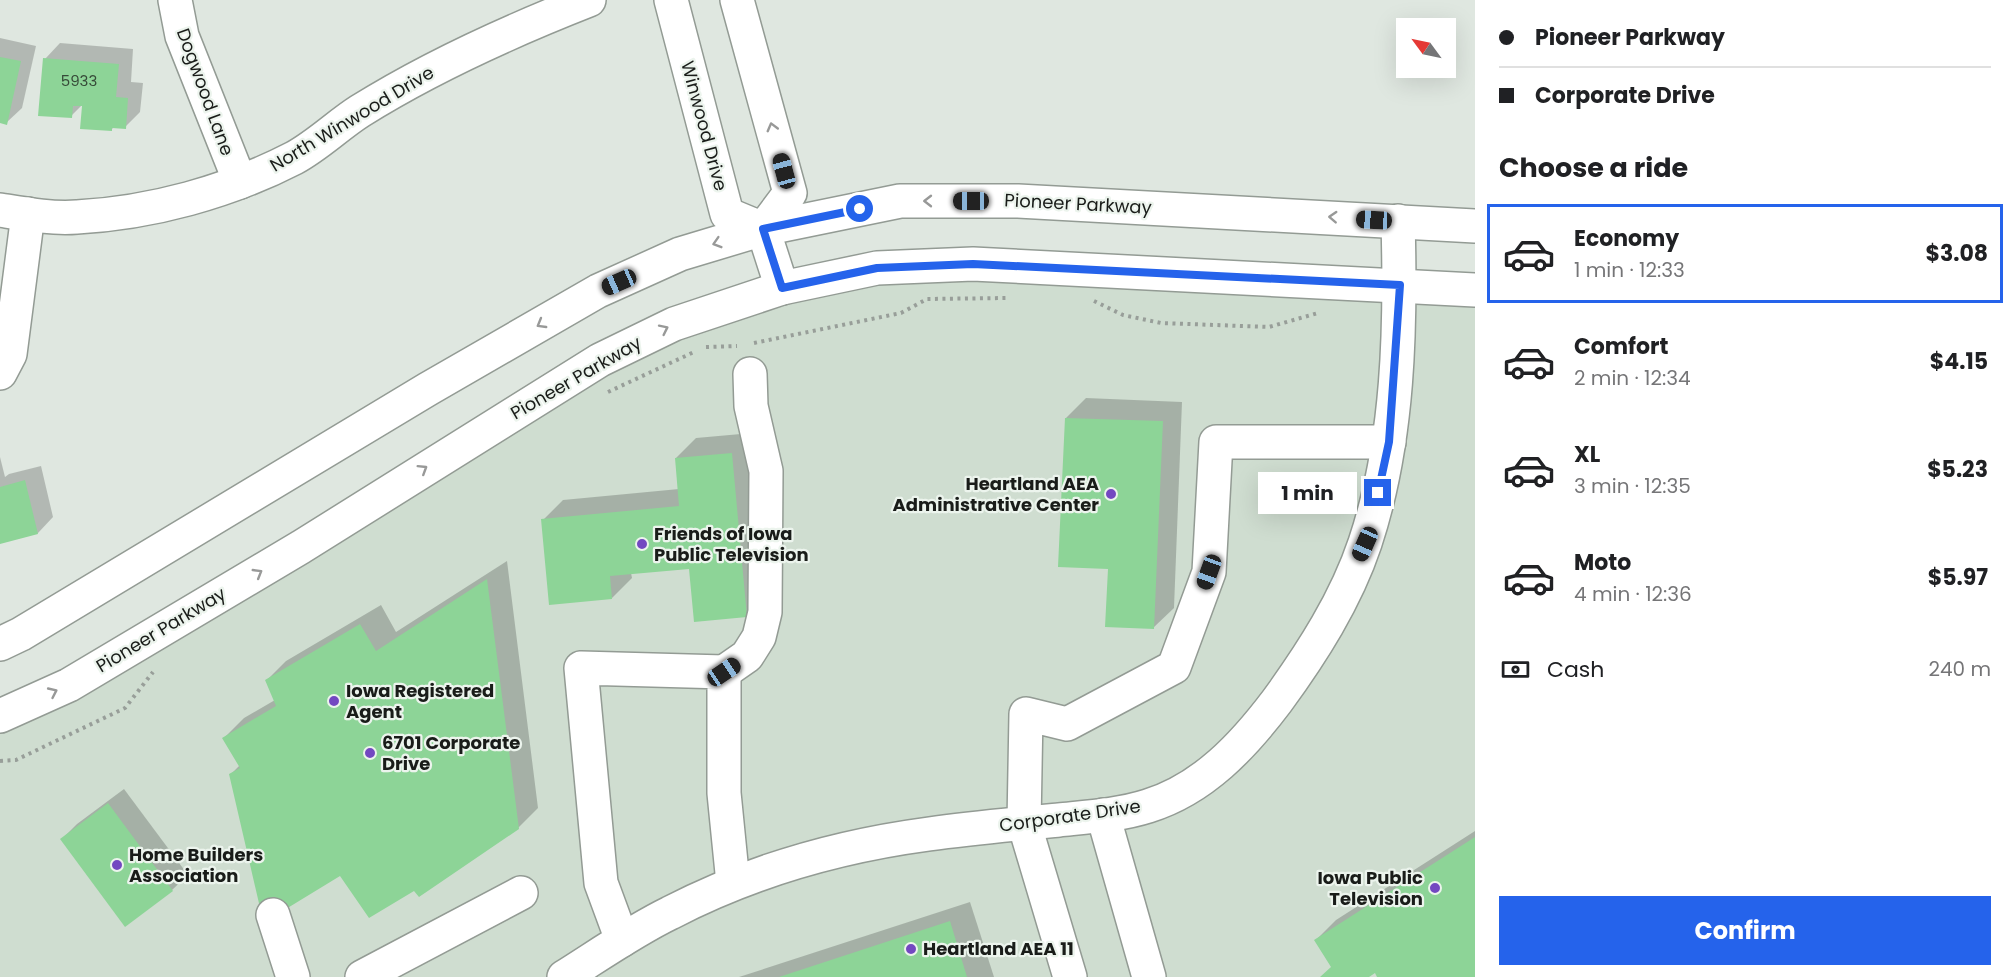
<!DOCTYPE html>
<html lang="en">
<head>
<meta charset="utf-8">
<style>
  body { margin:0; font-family:Poppins,sans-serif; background:#f2f2f2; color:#202124; height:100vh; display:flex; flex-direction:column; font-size:22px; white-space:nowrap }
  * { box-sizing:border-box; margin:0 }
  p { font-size:20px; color:#757577 }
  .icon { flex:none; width:33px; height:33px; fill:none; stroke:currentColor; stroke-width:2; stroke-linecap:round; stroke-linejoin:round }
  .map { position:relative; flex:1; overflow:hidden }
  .sheet { display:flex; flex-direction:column; background:#fff; width:540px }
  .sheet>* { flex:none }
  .guide { display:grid; align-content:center; height:132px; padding:0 24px; background:#fff }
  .needle { width:39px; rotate:303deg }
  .tools { position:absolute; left:1396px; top:18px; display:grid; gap:12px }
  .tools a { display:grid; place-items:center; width:60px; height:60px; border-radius:0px; background:#fff; box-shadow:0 6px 24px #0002; font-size:30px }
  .end { position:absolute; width:27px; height:27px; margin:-14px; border:8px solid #2563eb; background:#fff; box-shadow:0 0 0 3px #fff }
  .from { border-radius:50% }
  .bubble { position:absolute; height:42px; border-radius:0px; background:#fff; box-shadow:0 6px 24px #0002; font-size:20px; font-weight:700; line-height:42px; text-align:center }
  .car { position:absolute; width:18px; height:36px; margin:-18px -9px; border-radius:8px; box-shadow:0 0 4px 2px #0007; background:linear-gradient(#222 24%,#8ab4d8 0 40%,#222 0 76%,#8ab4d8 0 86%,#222 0) }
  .guide b { display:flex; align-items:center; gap:21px; height:57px; font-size:22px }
  .guide b+b { border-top:2px solid #e0e0e0 }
  .guide i { width:15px; height:15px; background:#202124 }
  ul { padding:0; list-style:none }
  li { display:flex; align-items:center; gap:18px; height:99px; margin:0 12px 9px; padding:0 12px; border:3px solid transparent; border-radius:0px }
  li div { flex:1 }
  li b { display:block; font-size:22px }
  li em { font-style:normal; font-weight:700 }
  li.on { border-color:#2563eb }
  li>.icon { width:54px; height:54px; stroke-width:1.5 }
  h2 { padding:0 24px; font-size:27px; line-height:72px }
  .pay { display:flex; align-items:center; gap:15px; height:66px; padding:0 24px; font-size:22px }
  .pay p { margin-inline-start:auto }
  .button { display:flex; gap:12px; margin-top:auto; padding:12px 24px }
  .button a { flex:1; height:69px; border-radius:0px; background:#2563eb; color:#fff; font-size:24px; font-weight:700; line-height:69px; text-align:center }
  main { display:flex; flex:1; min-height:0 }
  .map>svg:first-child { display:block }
  .built { fill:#cfddd0 }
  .shadow { fill:#0003 }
  .building { fill:#8dd497 }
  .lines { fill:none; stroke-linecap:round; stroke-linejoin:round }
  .minor-casing { stroke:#939b94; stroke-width:36 }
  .path { stroke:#989e99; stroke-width:4; stroke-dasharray:3 4.5; stroke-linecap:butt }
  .minor { stroke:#fff; stroke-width:33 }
  .oneway { stroke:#989998 }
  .route { stroke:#2563eb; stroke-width:8 }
  .poi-dot { fill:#7348c1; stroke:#ecf4ed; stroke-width:2 }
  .labels { text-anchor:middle; stroke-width:4.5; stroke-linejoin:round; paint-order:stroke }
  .number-label { font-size:15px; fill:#364a38 }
  .street-label { font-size:18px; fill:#191c19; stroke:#ecf4ed }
  .poi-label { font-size:18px; font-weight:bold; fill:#191c19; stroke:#ecf4ed; text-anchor:start }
</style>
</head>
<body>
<main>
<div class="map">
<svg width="1475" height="977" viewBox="0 0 1475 977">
  <rect width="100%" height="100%" fill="#dfe7e0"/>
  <path class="built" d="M985,275L1475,302V977H0V724L637,354L824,286Z"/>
  <g class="shadow">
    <path d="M0,38L36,46L22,108L6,123L0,122Z"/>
    <path d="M60,43L133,49L131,82L143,83L140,112L125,127L115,126L111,130L83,104L71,116L45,59Z"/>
    <path d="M1086,398L1182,402L1174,608L1153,628L1109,568L1066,418Z"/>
    <path d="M752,433L767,596L747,616L690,567L631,573L632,578L612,598L543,520L563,500L679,489L676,458L696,438Z"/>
    <path d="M0,457L5,477L9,474L41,466L53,517L38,533L0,542Z"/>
    <path d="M507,561L538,808L518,828L414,889L340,873L231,774L240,765L224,738L244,718L275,700L266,681L286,661L381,605L396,632Z"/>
    <path d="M124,789L188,875L172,890L126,925L62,839L77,824Z"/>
    <path d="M1475,831V977H1379L1376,971L1367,977H1322L1333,966L1316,940L1336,920Z"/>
    <path d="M970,902L994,977H739Z"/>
  </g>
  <g class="building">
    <path d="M0,57L21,61L7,125L0,123Z"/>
    <path d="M43,58L119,64L116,97L128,98L126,129L112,128V131L80,129L82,106H73L72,118L38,116Z"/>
    <path d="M1065,418L1163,421L1154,629L1105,627L1108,569L1058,567Z"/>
    <path d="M732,453L747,617L694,622L689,569L610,576L612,599L549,605L541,519L679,506L675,458Z"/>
    <path d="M25,480L38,534L0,544V487Z"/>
    <path d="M487,579L519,829L419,897L414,891L369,918L340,876L281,912H261L229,774L240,768L222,738L276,706L265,680L360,624L376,651Z"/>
    <path d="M108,803L173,891L125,927L60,839Z"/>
    <path d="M1475,837V977H1377L1375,973L1369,977H1320L1331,967L1314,940Z"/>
    <path d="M950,921L967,977H779Z"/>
  </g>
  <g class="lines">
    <g class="minor-casing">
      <g id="minor">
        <path d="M175,0L182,36L240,182"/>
        <path d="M671,0L727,214L763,229L790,193L737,0"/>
        <path d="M0,210C25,214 52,219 77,217C151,213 228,192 294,158C318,145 338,125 360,111C432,66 510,31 589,0"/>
        <path d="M763,229L782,288"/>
        <path d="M0,373L10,354L28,214"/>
        <path d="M0,644L21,634L428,389L598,291L680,254L763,229L900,201H1018L1475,226"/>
        <path d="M724,672L747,656L759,637L765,612L766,471L751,406L750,374"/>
        <path d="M0,716L69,685L301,547L600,360L674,324L782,288L877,268L973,264L1475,290"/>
        <path d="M1103,815L1149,977"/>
        <path d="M273,915L293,977"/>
        <path d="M622,940L601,883L581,668L724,672V793L733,883"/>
        <path d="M362,977L521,893"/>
        <path d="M564,977C599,955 633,931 670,913C751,871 839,846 929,834C972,828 1016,824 1059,820C1088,817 1120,815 1148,806C1203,789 1243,746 1277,701C1312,653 1346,600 1365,543C1399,441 1401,327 1398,221"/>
        <path d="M1070,977L1024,823L1026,714L1067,724L1174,667L1209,572L1216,442H1389"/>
      </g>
    </g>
    <g class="path">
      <path d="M1094,301L1123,315L1161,323L1269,327L1318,313"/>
      <path d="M754,343L901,313L927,299L1007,298"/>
      <path d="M706,347L737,346"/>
      <path d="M608,392L694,352"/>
      <path d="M0,761L16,760L125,708L153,672"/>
    </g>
    <use href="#minor" class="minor"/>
  </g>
  <defs><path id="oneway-chevron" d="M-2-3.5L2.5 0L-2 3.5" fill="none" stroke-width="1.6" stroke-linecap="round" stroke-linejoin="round" transform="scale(1.5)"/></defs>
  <g class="oneway">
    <use href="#oneway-chevron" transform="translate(772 127) rotate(-105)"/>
    <use href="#oneway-chevron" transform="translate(928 201) rotate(180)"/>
    <use href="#oneway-chevron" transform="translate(1333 217) rotate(-177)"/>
    <use href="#oneway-chevron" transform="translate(717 243) rotate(163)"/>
    <use href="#oneway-chevron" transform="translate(541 324) rotate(150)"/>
    <use href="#oneway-chevron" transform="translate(664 329) rotate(-26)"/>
    <use href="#oneway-chevron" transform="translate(423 469) rotate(-32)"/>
    <use href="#oneway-chevron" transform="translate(258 573) rotate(-31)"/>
    <use href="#oneway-chevron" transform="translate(53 692) rotate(-25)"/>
  </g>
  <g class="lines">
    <path class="route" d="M860,209L763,229L782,288L877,268L973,264L1400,285L1389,442L1378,493"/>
  </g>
  <g class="poi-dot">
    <circle cx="1111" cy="494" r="6"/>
    <circle cx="642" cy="544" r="6"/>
    <circle cx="334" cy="701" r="6"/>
    <circle cx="370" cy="753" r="6"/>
    <circle cx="117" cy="865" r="6"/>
    <circle cx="1435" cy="888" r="6"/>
    <circle cx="911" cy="949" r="6"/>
  </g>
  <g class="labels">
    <g class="number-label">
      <text x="79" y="86">5933</text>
    </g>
    <g class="street-label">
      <text transform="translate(205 92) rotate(70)" y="6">Dogwood Lane</text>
      <text transform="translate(352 119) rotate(-31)" y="6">North Winwood Drive</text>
      <text transform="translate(704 126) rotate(75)" y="6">Winwood Drive</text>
      <text transform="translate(1078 204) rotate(3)" y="6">Pioneer Parkway</text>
      <text transform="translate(576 378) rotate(-30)" y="6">Pioneer Parkway</text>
      <text transform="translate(161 630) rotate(-31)" y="6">Pioneer Parkway</text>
      <text transform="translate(1070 816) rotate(-8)" y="6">Corporate Drive</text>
    </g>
    <g class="poi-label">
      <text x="1099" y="490" text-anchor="end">Heartland AEA<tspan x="1099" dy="21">Administrative Center</tspan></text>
      <text x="654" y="540">Friends of Iowa<tspan x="654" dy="21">Public Television</tspan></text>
      <text x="346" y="697">Iowa Registered<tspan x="346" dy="21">Agent</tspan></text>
      <text x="382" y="749">6701 Corporate<tspan x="382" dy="21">Drive</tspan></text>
      <text x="129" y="861">Home Builders<tspan x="129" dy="21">Association</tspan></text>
      <text x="1423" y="884" text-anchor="end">Iowa Public<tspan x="1423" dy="21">Television</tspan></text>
      <text x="923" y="955">Heartland AEA 11</text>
    </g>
  </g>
</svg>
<div class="tools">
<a><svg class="needle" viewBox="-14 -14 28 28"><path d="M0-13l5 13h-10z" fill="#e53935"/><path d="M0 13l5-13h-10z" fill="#757577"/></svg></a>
</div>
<i class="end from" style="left:860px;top:209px"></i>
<i class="end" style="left:1378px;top:493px"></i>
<div class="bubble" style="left:1258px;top:472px;width:99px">1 min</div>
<i class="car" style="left:784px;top:171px;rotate:345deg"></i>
<i class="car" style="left:971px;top:201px;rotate:270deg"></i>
<i class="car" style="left:1374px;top:220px;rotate:273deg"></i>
<i class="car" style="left:619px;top:282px;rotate:246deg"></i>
<i class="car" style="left:1365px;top:544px;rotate:204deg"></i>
<i class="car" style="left:1209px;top:572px;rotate:200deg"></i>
<i class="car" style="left:724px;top:672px;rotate:56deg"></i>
</div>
<section class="sheet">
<div class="guide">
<b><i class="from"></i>Pioneer Parkway</b>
<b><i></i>Corporate Drive</b>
</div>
<h2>Choose a ride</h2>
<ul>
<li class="on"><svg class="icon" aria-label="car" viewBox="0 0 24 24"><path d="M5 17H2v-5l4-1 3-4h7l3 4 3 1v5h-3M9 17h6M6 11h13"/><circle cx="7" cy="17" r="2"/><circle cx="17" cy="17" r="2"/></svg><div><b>Economy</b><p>1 min · 12:33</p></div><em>$3.08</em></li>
<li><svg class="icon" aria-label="car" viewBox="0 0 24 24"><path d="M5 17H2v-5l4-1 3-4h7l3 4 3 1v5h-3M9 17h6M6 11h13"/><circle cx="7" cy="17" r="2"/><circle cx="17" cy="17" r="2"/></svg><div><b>Comfort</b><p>2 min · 12:34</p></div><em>$4.15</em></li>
<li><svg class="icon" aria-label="car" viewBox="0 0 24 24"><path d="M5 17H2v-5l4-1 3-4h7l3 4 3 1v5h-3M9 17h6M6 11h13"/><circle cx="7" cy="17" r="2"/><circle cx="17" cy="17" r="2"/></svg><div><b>XL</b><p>3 min · 12:35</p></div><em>$5.23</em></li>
<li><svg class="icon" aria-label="car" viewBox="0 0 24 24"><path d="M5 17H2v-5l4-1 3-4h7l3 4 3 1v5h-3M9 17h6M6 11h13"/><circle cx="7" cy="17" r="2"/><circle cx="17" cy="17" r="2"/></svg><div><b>Moto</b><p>4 min · 12:36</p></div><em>$5.97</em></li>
</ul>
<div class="pay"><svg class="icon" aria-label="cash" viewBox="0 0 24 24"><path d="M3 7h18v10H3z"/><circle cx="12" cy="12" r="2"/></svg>Cash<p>240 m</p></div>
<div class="button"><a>Confirm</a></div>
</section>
</main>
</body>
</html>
